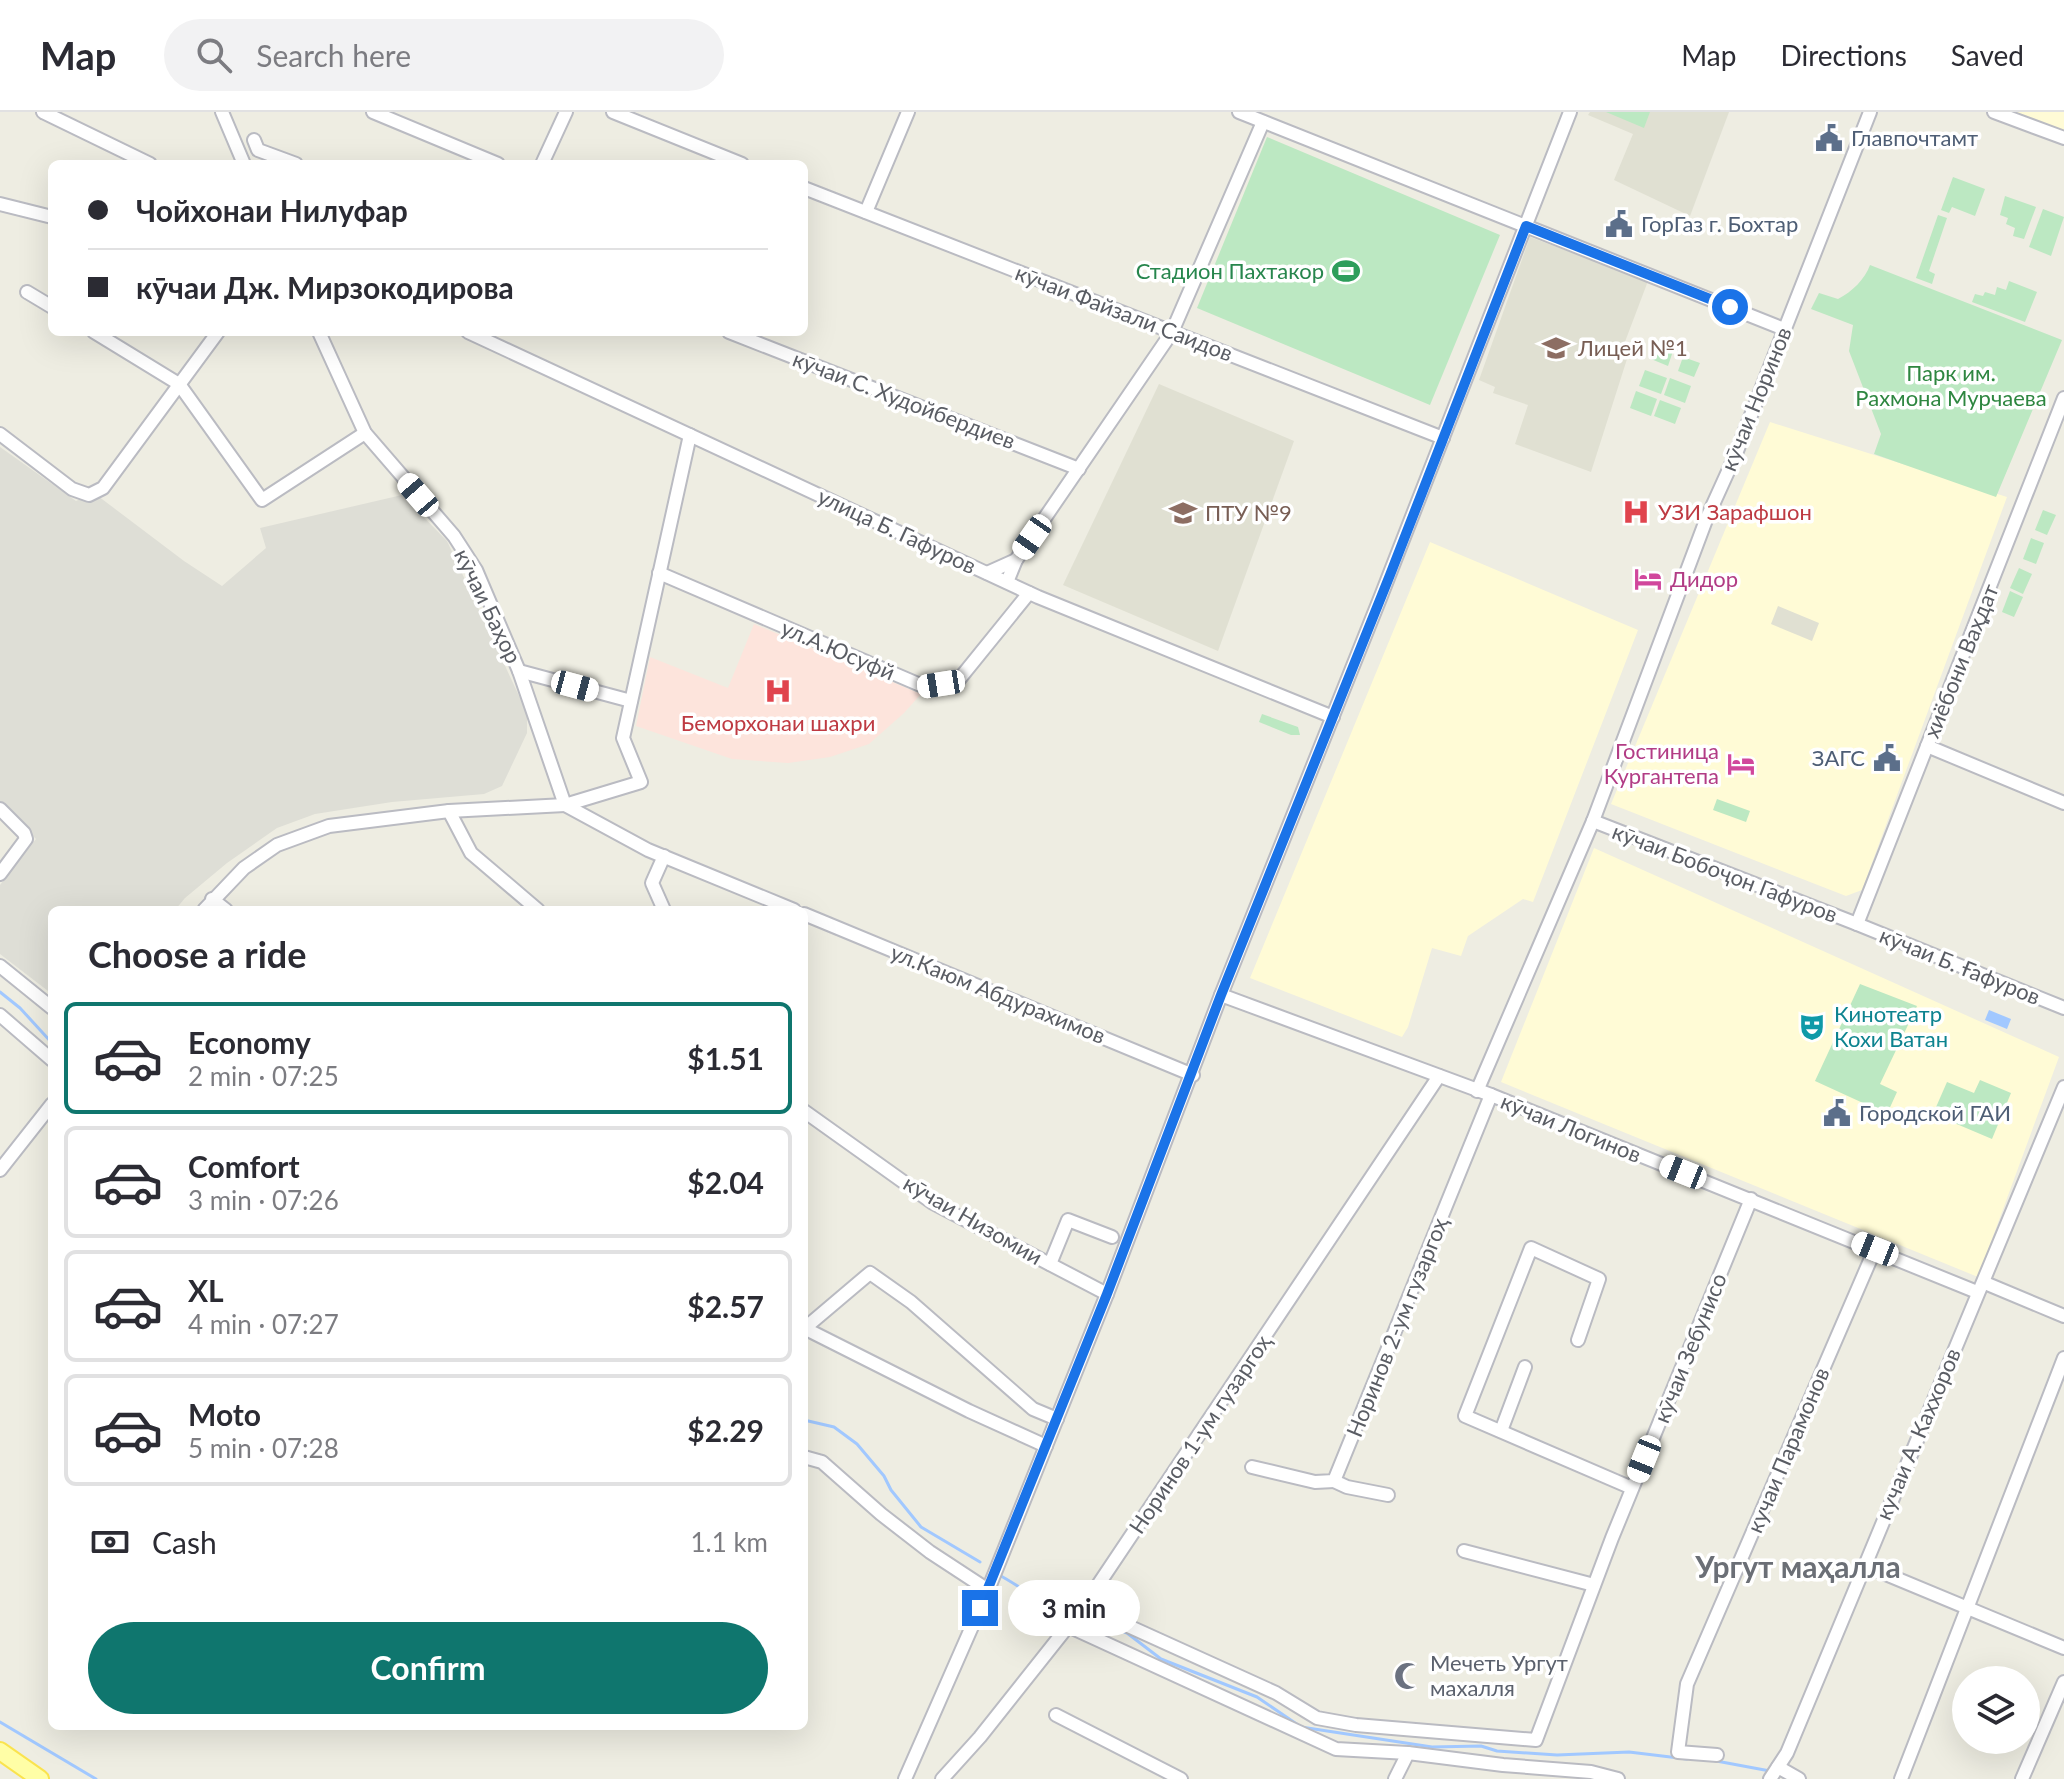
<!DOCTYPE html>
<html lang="en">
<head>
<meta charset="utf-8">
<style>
  body { margin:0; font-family:Lato,sans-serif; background:#f2f2f3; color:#2b2b33; height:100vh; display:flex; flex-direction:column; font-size:30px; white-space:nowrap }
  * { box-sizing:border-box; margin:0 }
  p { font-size:26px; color:#7c7c81 }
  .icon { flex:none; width:44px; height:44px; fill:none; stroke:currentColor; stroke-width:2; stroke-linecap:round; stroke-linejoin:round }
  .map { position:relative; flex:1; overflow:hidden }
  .panel { position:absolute; left:48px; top:794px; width:760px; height:824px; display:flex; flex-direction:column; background:#fff; border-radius:12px; box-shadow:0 8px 32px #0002 }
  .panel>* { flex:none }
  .guide { position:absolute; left:48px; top:48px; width:760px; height:176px; border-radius:12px; box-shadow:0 8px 32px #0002; display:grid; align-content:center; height:176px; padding:0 40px; background:#fff }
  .tools { position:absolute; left:1952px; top:1554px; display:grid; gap:16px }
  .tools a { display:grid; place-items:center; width:88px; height:88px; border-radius:50%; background:#fff; box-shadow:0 8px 32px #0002; font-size:40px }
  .end { position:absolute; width:36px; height:36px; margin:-18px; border:10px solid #1a73e8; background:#fff; box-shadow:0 0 0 4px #fff }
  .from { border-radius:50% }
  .bubble { position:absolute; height:56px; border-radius:28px; background:#fff; box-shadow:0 8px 32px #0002; font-size:26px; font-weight:700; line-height:56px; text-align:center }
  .car { position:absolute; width:24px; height:48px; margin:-24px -12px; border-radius:10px; box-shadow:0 0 6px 2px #0007; background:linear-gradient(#fff 24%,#345 0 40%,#fff 0 76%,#345 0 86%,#fff 0) }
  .guide b { display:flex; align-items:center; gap:28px; height:76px; font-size:30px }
  .guide b+b { border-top:2px solid #e1e1e2 }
  .guide i { width:20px; height:20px; background:#2b2b33 }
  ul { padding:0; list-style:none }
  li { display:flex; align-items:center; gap:24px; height:112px; margin:0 16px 12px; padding:0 24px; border:4px solid #e1e1e2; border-radius:12px }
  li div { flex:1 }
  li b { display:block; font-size:30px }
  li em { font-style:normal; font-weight:700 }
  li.active { border-color:#0f766e }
  li>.icon { width:72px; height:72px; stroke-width:1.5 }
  h2 { padding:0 40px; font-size:36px; line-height:96px }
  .pay { display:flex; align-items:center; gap:20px; height:88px; padding:0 40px; font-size:30px }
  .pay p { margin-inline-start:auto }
  .button { display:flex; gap:16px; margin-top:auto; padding:16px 40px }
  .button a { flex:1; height:92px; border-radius:48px; background:#0f766e; color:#fff; font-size:32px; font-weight:700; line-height:92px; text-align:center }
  header { display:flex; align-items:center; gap:48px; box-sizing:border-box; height:112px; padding:0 40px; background:#fff; border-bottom:2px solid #e1e1e2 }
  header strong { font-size:38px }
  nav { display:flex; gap:44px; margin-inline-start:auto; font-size:28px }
  .search { width:560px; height:72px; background:#f2f2f3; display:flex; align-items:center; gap:20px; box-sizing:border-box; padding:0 28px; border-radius:44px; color:#7c7c81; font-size:30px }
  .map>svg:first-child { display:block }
  .commercial { fill:#fffbd6 }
  .industrial { fill:#deded6 }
  .education { fill:#e0e0d2 }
  .medical { fill:#fde4dc }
  .green { fill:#bce8c2 }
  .water { fill:#a1c8ff }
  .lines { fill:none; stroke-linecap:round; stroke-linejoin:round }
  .stream { stroke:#a1c8ff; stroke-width:3 }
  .minor-casing { stroke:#babbc2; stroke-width:16 }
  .major-casing { stroke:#fae34e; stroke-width:20 }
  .minor { stroke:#fff; stroke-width:12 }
  .major { stroke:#fffea6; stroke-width:16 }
  .route { stroke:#1a73e8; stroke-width:10 }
  .labels { text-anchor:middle; stroke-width:7; stroke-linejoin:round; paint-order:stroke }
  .service-label { font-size:22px; fill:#4e5e75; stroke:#fff; text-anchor:start }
  .leisure-label { font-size:22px; fill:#27864d; stroke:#fff; text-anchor:end }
  .street-label { font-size:22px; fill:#5a5d64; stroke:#fff }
  .education-label { font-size:22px; fill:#785e54; stroke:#fff; text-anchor:start }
  .park-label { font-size:22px; fill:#2e8640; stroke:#fff }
  .health-label { font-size:22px; fill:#be3a42; stroke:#fff; text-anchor:start }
  .hotel-label { font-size:22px; fill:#b23c85; stroke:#fff; text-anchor:start }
  .culture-label { font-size:22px; fill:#0d838f; stroke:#fff; text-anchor:start }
  .worship-label { font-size:22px; fill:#5b616d; stroke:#fff; text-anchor:start }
  .district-label { font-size:30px; font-weight:bold; fill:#6b6f76; stroke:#fff }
</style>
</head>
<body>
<header>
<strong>Map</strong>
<div class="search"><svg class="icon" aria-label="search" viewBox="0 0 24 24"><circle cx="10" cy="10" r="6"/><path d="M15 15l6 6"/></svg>Search here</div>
<nav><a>Map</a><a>Directions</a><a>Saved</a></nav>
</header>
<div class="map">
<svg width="2064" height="1667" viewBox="0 0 2064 1667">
  <rect width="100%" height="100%" fill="#eeede2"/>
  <g class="commercial">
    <path d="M2010,0H2064V20Z"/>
    <path d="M1770,310L2007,385L1862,778L1846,784L1611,692Z"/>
    <path d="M1430,430L1638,518L1533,790L1523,787L1468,824L1461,844L1432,836L1408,915L1402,925L1250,866Z"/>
    <path d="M1594,736L2059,945L1978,1165L1501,970Z"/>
  </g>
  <path class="industrial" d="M0,335L76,389L94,381L184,449L222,474L266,436L260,416L402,383L447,429L527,601V621L502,674L484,682L392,690L315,702L277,716L227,751L185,786L175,798H52V882L0,842V773L36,727L0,690Z"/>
  <g class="education">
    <path d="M1590,0H1729L1690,104L1614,68L1633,22L1588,3Z"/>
    <path d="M1530,125L1648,169L1620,243L1627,247L1591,360L1515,332L1528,293L1493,281L1495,275L1479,268Z"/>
    <path d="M1159,272L1294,329L1218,539L1063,473Z"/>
    <path d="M1778,494L1819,511L1812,529L1771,512Z"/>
  </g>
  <path class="medical" d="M754,512L921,582L904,601L869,632L830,645L788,651L732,647L636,614L650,545L728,576Z"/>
  <g class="green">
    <path d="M1606,0H1650L1644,16Z"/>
    <path d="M1267,25L1500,123L1430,293L1197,196Z"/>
    <path d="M1953,65L1985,77L1975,104L1952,95L1949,101L1941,98Z"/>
    <path d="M2005,84L2036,95L2024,127L2013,124L2015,116L2006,112L2008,106L2000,103Z"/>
    <path d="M2043,97L2064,105L2051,144L2029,135Z"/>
    <path d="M1938,103L1947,106L1929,159L1935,162L1932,172L1916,166Z"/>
    <path d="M1870,153L2062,228L1996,385L1874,342L1881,322L1849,239L1853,213L1811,197L1819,181L1838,187C1852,180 1865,167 1870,153Z"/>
    <path d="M2009,169L2037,180L2025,210L1972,190L1975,182L1983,184L1985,180L1995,183L1997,175L2006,178Z"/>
    <path d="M1657,233L1673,239L1668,254L1651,247Z"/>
    <path d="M1683,245L1700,251L1694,265L1678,259Z"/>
    <path d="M1645,258L1667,266L1661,282L1639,274Z"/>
    <path d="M1670,266L1691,274L1685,291L1664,283Z"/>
    <path d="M1636,279L1657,287L1651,304L1630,296Z"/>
    <path d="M1660,288L1681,296L1675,312L1654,304Z"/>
    <path d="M2043,398L2056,403L2047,423L2035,418Z"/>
    <path d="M2031,426L2044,431L2036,452L2023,447Z"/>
    <path d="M2019,456L2032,462L2023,482L2010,476Z"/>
    <path d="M2010,479L2023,485L2014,505L2002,500Z"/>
    <path d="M1262,602L1298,615L1300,623H1291L1259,610Z"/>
    <path d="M1717,687L1750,699L1746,710L1713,698Z"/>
    <path d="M1860,872L1917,894L1880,972L1897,980L1887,1002L1815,969Z"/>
    <path d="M1980,968L2011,981L1992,1027L1933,1002L1947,970L1974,981Z"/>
  </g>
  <path class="water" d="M1989,898L2011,907L2007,917L1985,908Z"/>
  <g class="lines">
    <g class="stream">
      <path d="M0,880L20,896L52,931"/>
      <path d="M804,1308L834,1315L857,1332L884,1364L891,1378L921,1415L980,1450"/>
      <path d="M999,1463C1024,1476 1045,1495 1071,1507"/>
      <path d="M1078,1510L1098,1516L1117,1517L1127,1521L1161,1547L1257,1585L1301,1615L1432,1635L1481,1634L1497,1639L1557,1643L1629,1640L1687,1647"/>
      <path d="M0,1610L96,1667"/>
      <path d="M1711,1648L1770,1659"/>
    </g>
    <g class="minor-casing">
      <g id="minor">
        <path d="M43,0L150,52"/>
        <path d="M222,0L244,52"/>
        <path d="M373,0L498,52"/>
        <path d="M613,0L742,52"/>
        <path d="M1239,0L1784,217"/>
        <path d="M1994,0L2064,26"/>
        <path d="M254,28L258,38L296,52"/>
        <path d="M542,52L566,0"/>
        <path d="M804,76L1443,326"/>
        <path d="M0,92L52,105"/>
        <path d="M866,100L908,0"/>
        <path d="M27,180L52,195"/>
        <path d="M94,220L179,272L262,388L365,321"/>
        <path d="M319,220L365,321L454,424L476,458L519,559L565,693L648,738L794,798"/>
        <path d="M468,220L1038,485L1333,605"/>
        <path d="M729,220L1079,357"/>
        <path d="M0,322L72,377L89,383L103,376L218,220"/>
        <path d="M659,461L925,575L957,570L1029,481"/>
        <path d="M987,461L1016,448"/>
        <path d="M1007,470L1016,448L1172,220L1263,10"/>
        <path d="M519,559L631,589"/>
        <path d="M1927,634L2064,691"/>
        <path d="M0,697L24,721L26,727L0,762"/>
        <path d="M449,699L471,741L538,798"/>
        <path d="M1593,709L1857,812L2064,896"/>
        <path d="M664,744L652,771L664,798"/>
        <path d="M212,787L226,798"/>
        <path d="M204,798L244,756L277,733L329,714L449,699L565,693L641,670L623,626L690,323"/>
        <path d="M804,802L1193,963"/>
        <path d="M1857,812L2064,286"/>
        <path d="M0,854L52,896"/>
        <path d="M1221,883L1491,983L1977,1180"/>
        <path d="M0,903L52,948"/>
        <path d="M1477,979L1593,709L1706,408L1735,344L1870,0"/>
        <path d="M804,999L933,1091L1107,1182"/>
        <path d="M0,1058L52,992"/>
        <path d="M1050,1152L1068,1108L1112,1125"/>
        <path d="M1985,1171L2064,1204"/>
        <path d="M804,1216L969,1299L1046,1334"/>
        <path d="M805,1216L870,1161L911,1190L1033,1297L1057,1307"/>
        <path d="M1578,1228L1599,1167L1531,1136L1465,1304L1632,1376"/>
        <path d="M1501,1319L1525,1255"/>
        <path d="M804,1345L822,1350L881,1402L930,1440L988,1478"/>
        <path d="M1252,1355L1315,1370L1334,1369L1491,983"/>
        <path d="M1334,1369L1347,1375L1388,1383"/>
        <path d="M1464,1439L1594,1473"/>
        <path d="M1864,1453L2064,1536"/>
        <path d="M1084,1494L1276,1581L1317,1606L1356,1613L1536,1628L1612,1426L1751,1087"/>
        <path d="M1068,1514L1336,1637L1408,1641L1503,1653L1591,1660L1618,1667"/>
        <path d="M1056,1603L1181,1667"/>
        <path d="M1717,1643L1678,1640L1687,1572L1875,1137"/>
        <path d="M1778,1655L1799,1667"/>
        <path d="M905,1667L988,1478L1107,1182L1221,883L1381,484L1570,0"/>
        <path d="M942,1667L980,1625L1084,1494L1439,964"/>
        <path d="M1395,1667L1408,1641"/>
        <path d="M1770,1667L1787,1641L2064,975"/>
        <path d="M1901,1667L2064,1246"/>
        <path d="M2022,1667L2064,1570"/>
      </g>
    </g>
    <g class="major-casing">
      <path id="major" d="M0,1639L40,1667"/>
    </g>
    <use href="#minor" class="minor"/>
    <use href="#major" class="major"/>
  </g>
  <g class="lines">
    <path class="route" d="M980,1496L1107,1182L1221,883L1390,463L1526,114L1730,195"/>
  </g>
  <defs>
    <g id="civic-bare" transform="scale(2.16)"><path d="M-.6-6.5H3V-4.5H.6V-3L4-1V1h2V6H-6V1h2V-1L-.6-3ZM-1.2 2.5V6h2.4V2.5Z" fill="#5c6f8a" stroke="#fff" stroke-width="2.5" paint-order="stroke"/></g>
    <g id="stadium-bare" transform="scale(2.16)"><path d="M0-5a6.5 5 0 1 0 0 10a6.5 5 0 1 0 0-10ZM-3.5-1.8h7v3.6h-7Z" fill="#2e9e5b" stroke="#fff" stroke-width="2.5" paint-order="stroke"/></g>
    <g id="school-bare" transform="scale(2.16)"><path d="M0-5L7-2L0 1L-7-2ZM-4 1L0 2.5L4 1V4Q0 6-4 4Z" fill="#8d6e63" stroke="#fff" stroke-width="2.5" paint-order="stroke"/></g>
    <g id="hospital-bare" transform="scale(2.16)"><path d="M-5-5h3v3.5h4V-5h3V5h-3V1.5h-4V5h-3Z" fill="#e0444e" stroke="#fff" stroke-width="2.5" paint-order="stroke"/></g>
    <g id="university-bare" transform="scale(2.16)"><path d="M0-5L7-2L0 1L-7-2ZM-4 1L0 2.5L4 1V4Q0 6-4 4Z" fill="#8d6e63" stroke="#fff" stroke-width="2.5" paint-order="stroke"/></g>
    <g id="hotel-bare" transform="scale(2.16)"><path d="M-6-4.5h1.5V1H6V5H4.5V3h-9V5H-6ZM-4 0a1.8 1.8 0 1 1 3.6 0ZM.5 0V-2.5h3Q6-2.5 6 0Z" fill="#d1479c" stroke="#fff" stroke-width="2.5" paint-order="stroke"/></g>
    <g id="theatre-bare" transform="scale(2.16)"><path d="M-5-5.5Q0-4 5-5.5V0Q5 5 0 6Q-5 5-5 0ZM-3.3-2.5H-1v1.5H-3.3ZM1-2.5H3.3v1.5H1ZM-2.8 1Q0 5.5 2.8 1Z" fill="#0f9aa8" stroke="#fff" stroke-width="2.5" paint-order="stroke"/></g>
    <g id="mosque-bare" transform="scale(2.16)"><path d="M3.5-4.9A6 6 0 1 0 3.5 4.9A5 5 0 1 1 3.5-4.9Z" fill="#6b7280" stroke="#fff" stroke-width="2.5" paint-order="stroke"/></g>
  </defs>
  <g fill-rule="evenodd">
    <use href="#civic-bare" x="1829" y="26"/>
    <use href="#civic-bare" x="1619" y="112"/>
    <use href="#stadium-bare" x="1346" y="159"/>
    <use href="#school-bare" x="1556" y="236"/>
    <use href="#hospital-bare" x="1636" y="400"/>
    <use href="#university-bare" x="1183" y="401"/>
    <use href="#hotel-bare" x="1648" y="467"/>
    <use href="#hospital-bare" x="778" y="579"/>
    <use href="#civic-bare" x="1887" y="646"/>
    <use href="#hotel-bare" x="1741" y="652"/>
    <use href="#theatre-bare" x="1812" y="915"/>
    <use href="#civic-bare" x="1837" y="1001"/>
    <use href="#mosque-bare" x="1408" y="1564"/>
  </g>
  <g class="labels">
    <g class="service-label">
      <text x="1851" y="34">Главпочтамт</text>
      <text x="1641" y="120">ГорГаз г. Бохтар</text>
      <text x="1865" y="654" text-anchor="end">ЗАГС</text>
      <text x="1859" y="1009">Городской ГАИ</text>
    </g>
    <g class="leisure-label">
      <text x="1324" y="167">Стадион Пахтакор</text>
    </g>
    <g class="street-label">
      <text transform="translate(1124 201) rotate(21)" y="8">кӯчаи Файзали Саидов</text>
      <text transform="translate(1756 287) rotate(-68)" y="8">кӯчаи Норинов</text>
      <text transform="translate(904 288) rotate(21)" y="8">кӯчаи С. Худойбердиев</text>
      <text transform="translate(897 419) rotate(25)" y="8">улица Б. Гафуров</text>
      <text transform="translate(488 494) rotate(64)" y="8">кӯчаи Баҳор</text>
      <text transform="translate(838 538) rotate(23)" y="8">ул.А.Юсуфй</text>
      <text transform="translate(1961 549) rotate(-68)" y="8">хиёбони Ваҳдат</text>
      <text transform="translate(1725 761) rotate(21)" y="8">кӯчаи Бобоҷон Гафуров</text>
      <text transform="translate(1960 854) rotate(22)" y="8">кӯчаи Б. Ғафуров</text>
      <text transform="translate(998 882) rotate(22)" y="8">ул.Каюм Абдурахимов</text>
      <text transform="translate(1571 1016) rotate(22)" y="8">кӯчаи Логинов</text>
      <text transform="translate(973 1108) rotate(30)" y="8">кӯчаи Низомии</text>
      <text transform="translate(1397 1215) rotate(-68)" y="8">Норинов 2-ум гузаргоҳ</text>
      <text transform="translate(1690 1236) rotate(-68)" y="8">кӯчаи Зебунисо</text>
      <text transform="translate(1200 1322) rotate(-56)" y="8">Норинов 1-ум гузаргоҳ</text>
      <text transform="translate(1918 1322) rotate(-67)" y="8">кучаи А. Каххоров</text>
      <text transform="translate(1788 1338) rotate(-67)" y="8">кучаи Парамонов</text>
    </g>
    <g class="education-label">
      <text x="1578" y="244">Лицей №1</text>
      <text x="1205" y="409">ПТУ №9</text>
    </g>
    <g class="park-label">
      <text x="1951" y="269">Парк им.<tspan x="1951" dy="25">Рахмона Мурчаева</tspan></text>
    </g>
    <g class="health-label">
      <text x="1658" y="408">УЗИ Зарафшон</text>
      <text x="778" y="619" text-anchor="middle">Беморхонаи шахри</text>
    </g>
    <g class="hotel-label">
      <text x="1670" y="475">Дидор</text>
      <text x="1719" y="647" text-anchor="end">Гостиница<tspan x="1719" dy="25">Кургантепа</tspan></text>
    </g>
    <g class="culture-label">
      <text x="1834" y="910">Кинотеатр<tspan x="1834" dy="25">Кохи Ватан</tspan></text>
    </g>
    <g class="worship-label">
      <text x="1430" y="1559">Мечеть Ургут<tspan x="1430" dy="25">махалля</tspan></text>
    </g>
    <g class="district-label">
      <text x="1798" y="1466">Ургут маҳалла</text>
    </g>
  </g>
</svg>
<div class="tools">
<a><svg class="icon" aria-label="layers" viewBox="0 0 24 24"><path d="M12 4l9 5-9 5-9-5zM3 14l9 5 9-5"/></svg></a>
</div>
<i class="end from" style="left:1730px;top:195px"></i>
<i class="end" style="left:980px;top:1496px"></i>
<div class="bubble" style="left:1008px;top:1468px;width:132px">3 min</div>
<i class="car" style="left:418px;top:383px;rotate:319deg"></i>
<i class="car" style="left:1032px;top:425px;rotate:215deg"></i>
<i class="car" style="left:941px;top:572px;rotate:261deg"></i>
<i class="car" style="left:575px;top:574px;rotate:105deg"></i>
<i class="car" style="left:1683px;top:1060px;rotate:292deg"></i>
<i class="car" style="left:1875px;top:1137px;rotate:292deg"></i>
<i class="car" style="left:1644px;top:1347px;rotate:202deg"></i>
<div class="guide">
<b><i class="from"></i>Чойхонаи Нилуфар</b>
<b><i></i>кӯчаи Дж. Мирзокодирова</b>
</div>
<section class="panel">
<h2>Choose a ride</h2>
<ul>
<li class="active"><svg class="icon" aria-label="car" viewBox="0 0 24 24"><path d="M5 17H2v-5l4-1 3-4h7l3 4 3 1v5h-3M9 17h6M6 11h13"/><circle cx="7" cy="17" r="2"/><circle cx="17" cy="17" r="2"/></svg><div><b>Economy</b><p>2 min · 07:25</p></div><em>$1.51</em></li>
<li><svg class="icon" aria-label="car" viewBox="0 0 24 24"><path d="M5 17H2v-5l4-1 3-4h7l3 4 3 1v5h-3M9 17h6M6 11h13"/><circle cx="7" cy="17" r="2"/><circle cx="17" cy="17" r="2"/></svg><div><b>Comfort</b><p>3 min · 07:26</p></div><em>$2.04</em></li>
<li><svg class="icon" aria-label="car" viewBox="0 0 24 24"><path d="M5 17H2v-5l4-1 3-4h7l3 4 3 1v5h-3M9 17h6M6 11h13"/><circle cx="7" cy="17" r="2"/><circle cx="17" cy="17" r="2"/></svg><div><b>XL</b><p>4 min · 07:27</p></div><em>$2.57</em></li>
<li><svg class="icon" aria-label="car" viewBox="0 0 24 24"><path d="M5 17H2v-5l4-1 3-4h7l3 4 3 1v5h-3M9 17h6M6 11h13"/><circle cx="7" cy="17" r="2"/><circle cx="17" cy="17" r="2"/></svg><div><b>Moto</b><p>5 min · 07:28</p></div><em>$2.29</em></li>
</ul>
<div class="pay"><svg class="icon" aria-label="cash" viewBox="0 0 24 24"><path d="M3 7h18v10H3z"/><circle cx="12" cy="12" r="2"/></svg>Cash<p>1.1 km</p></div>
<div class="button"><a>Confirm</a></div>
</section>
</div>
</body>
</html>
